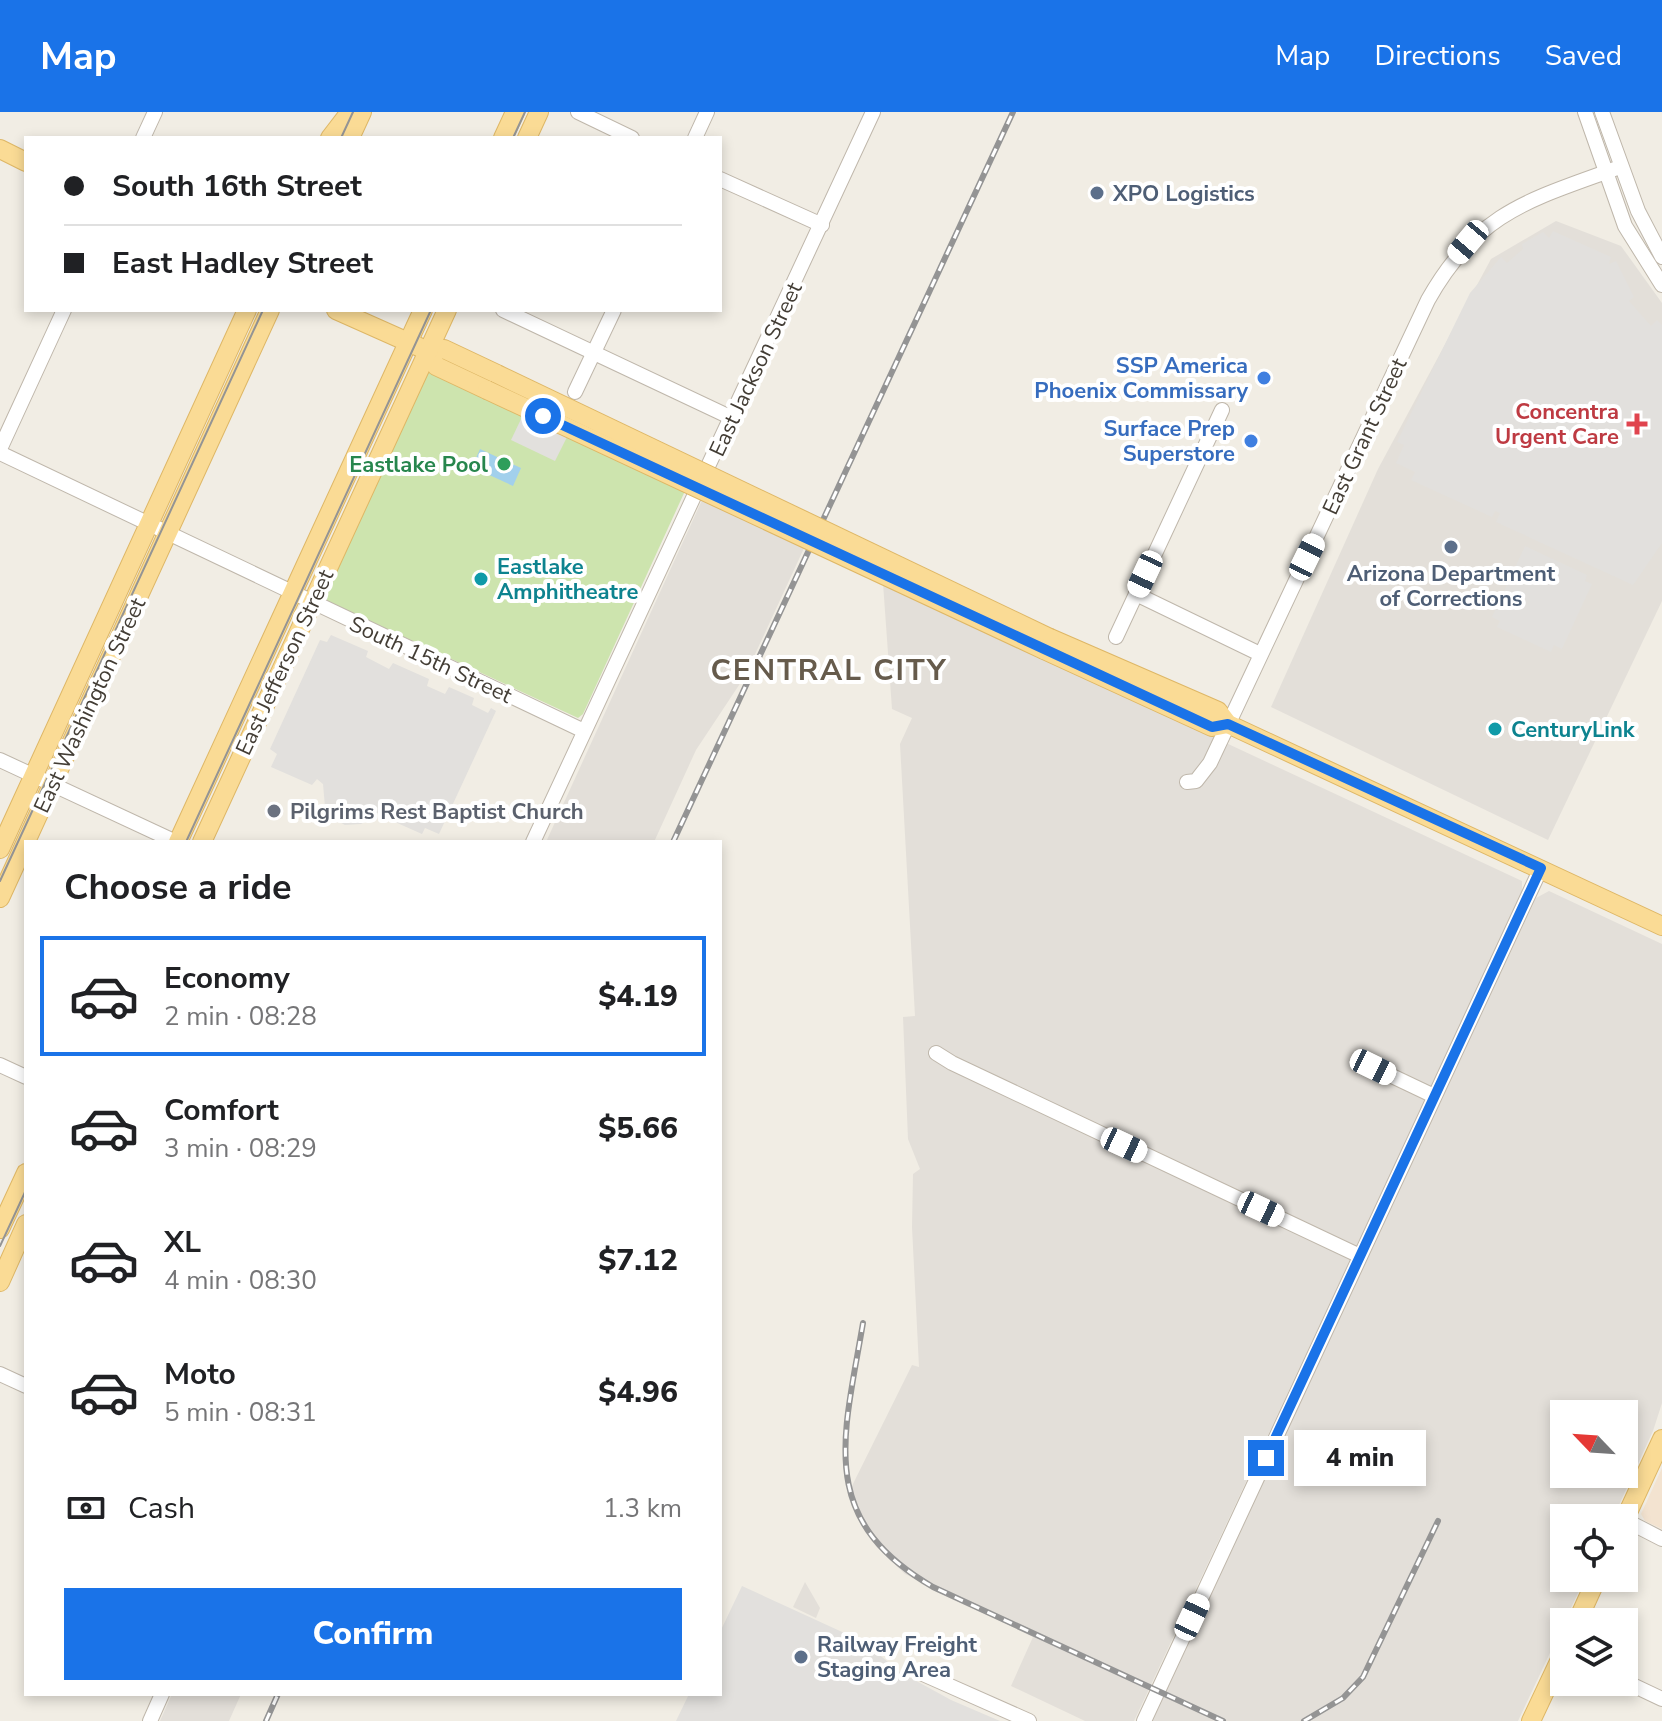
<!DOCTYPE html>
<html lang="en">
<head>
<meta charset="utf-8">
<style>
  body { margin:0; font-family:"Nunito Sans",sans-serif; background:#f6f6f6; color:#202124; height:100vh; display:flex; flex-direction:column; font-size:30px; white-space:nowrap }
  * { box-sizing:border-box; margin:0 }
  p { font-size:26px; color:#757577 }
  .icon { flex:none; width:44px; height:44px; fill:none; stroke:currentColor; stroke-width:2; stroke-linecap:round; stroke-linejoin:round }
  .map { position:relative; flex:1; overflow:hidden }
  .sheet { position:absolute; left:24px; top:728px; width:698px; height:856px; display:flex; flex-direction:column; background:#fff; border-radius:0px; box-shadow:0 4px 12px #0003 }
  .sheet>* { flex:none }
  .banner { position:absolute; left:24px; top:24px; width:698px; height:176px; border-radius:0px; box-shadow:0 4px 12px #0003; display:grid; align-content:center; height:176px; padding:0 40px; background:#fff }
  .needle { width:52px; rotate:295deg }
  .tools { position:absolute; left:1550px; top:1288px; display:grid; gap:16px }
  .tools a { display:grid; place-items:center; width:88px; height:88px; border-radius:0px; background:#fff; box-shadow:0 4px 12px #0003; font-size:40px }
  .end { position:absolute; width:36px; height:36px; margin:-18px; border:10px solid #1a73e8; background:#fff; box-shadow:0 0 0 4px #fff }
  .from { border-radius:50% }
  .bubble { position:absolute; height:56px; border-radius:0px; background:#fff; box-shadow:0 4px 12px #0003; font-size:26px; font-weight:800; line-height:56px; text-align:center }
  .car { position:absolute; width:24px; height:48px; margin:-24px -12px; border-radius:10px; box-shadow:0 0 6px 2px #0007; background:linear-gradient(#fff 24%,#345 0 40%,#fff 0 76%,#345 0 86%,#fff 0) }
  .banner b { display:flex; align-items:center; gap:28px; height:76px; font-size:30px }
  .banner b+b { border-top:2px solid #e0e0e0 }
  .banner i { width:20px; height:20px; background:#202124 }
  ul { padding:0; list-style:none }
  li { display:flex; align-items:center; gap:24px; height:120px; margin:0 16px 12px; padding:0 24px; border:4px solid transparent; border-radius:0px }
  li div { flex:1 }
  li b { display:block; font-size:30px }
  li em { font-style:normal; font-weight:800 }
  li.active { border-color:#1a73e8 }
  li>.icon { width:72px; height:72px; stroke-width:1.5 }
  h2 { padding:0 40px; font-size:36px; line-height:96px }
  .pay { display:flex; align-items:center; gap:20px; height:88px; padding:0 40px; font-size:30px }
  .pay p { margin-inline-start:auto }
  .action { display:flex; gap:16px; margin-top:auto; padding:16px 40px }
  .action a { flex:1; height:92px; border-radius:0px; background:#1a73e8; color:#fff; font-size:32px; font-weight:800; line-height:92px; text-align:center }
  header { display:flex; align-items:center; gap:48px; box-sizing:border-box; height:112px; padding:0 40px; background:#1a73e8; color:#fff }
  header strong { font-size:38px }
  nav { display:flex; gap:44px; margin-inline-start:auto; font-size:28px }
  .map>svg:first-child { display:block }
  .commercial { fill:#f3e3d0 }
  .industrial { fill:#e3dfd9; fill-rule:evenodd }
  .green { fill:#cde4ae }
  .parking { fill:#e2e0dd }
  .water { fill:#a2d0ec }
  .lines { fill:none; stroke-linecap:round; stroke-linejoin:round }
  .minor-casing { stroke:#bfb7ab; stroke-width:16 }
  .major-casing { stroke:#deb766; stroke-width:20 }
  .minor { stroke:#fff; stroke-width:14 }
  .major { stroke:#fadb95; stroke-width:18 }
  .tram { stroke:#949494; stroke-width:2 }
  .rail-casing { stroke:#949494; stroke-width:6 }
  .rail { stroke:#fff; stroke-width:3; stroke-dasharray:9; stroke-linecap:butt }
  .major-bridge-casing { stroke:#deb766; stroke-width:20; stroke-linecap:butt }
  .major-bridge { stroke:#fadb95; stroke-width:18 }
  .route { stroke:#1a73e8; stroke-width:10 }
  .service-dot { fill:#5c6f8a; stroke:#fff; stroke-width:3 }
  .shop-dot { fill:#3f7fe0; stroke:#fff; stroke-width:3 }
  .health-dot { fill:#e0444e; stroke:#fff; stroke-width:3 }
  .leisure-dot { fill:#2e9e5b; stroke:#fff; stroke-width:3 }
  .culture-dot { fill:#0f9aa8; stroke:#fff; stroke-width:3 }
  .worship-dot { fill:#6b7280; stroke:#fff; stroke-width:3 }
  .labels { text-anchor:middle; stroke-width:8; stroke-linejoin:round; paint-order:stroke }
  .service-label { font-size:22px; font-weight:bold; fill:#4e5e75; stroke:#fff; text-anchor:start }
  .shop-label { font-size:22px; font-weight:bold; fill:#366cbe; stroke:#fff; text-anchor:end }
  .street-label { font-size:22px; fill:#433d35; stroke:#fff }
  .health-label { font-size:22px; font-weight:bold; fill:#be3a42; stroke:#fff; text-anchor:end }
  .leisure-label { font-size:22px; font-weight:bold; fill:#27864d; stroke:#fff; text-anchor:end }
  .culture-label { font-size:22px; font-weight:bold; fill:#0d838f; stroke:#fff; text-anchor:start }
  .worship-label { font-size:22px; font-weight:bold; fill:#5b616d; stroke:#fff; text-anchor:start }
  .district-label { font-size:30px; font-weight:bold; letter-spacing:2px; fill:#665b4c; stroke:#fff }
</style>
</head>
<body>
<header>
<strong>Map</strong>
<nav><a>Map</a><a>Directions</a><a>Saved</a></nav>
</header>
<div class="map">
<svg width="1662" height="1609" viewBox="0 0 1662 1609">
  <rect width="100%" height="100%" fill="#f1ede4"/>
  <path class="commercial" d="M1662,1356V1417L1645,1409L1641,1402Z"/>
  <g class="industrial">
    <path d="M1556,109L1621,134L1662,191V489L1548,728L1271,595L1378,357L1491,147Z"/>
    <path d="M703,386L805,434L745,564L696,638L654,730H546Z"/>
    <path d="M883,471L1522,769V781L1134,1609H1085L1011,1574L1033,1525L905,1462L876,1434L862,1414L848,1382L912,1253L919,1255L912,1115L913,1062L920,1057L908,1027L903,905L915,904L900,632L912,606L892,597Z"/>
    <path d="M1549,779L1662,832V1291L1653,1319L1613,1406H1564V1466H1585L1518,1609H1150L1536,786ZM1564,1302H1624V1362H1564Z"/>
    <path d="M805,1470L820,1496L816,1506L793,1495Z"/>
    <path d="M172,1582H241L229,1609H160Z"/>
  </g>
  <path class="green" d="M430,260L685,379L583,602L578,606L329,490L323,484L424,263Z"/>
  <g class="parking">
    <path d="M1553,119L1611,145L1609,152L1616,149L1634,185L1629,189L1651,214L1657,208L1662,213V431L1633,473L1496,410L1500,401L1495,399L1492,405L1411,368L1415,360L1396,351L1404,333L1397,330L1470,181L1501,145L1507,151L1523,137L1522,132L1543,120L1549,126Z"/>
    <path d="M522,305L567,325L555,349L511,328Z"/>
    <path d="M1525,434L1587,463L1585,469L1592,472L1562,537L1554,533L1551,540L1497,515L1500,509L1492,505Z"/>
    <path d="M331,523L368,539L366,545L389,557L393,551L429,567L427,574L445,582L449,575L474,586L472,593L488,601L491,596L496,599L439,722L425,716L422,722L386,706L389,700L384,697L361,712L345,713L332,706L325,695L323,672L317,667L312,673L271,655L277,642L270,637L320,528L327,530Z"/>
    <path d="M742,1474L864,1530L900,1560L951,1588L1000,1609H676L689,1582H720V1520Z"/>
  </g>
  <path class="water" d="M480,337L521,356L513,374L472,355Z"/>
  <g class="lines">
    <g class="minor-casing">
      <g id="minor">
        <path d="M578,0L632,26"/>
        <path d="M1585,0L1625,114L1662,173"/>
        <path d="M1602,0L1638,99L1662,145"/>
        <path d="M143,26L155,0"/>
        <path d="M695,26L707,0"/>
        <path d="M720,67L822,113"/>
        <path d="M503,198L732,306"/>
        <path d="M575,280L614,198"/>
        <path d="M0,337L64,198"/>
        <path d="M0,341L584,619"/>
        <path d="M1136,482L1260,542"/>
        <path d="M1116,525L1222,298"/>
        <path d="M0,648L176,730"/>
        <path d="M1187,670L1196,669L1210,651L1428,188C1478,99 1530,88 1620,55"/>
        <path d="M533,730L873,0"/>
        <path d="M936,941L952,951L1360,1144"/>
        <path d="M0,953L26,965"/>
        <path d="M1373,955L1434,984"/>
        <path d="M0,1262L26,1274"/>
        <path d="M1625,1408L1662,1427"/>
        <path d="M923,1562L1029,1609"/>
        <path d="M1624,1569L1662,1587"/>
        <path d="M150,1609L162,1582"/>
        <path d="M1144,1609L1541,756"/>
      </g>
    </g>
    <g class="major-casing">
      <g id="major">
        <path d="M330,26L350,0"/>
        <path d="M350,26L362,0"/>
        <path d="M503,26L515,0"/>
        <path d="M527,26L539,0"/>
        <path d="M0,37L26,50"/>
        <path d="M336,198L428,239L444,237L497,262"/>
        <path d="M428,239L436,254L487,278"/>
        <path d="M1050,526L1218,599L1228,612L1662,814"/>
        <path d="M1044,538L1212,615L1228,612"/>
        <path d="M178,730L423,198"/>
        <path d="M202,730L447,198"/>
        <path d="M0,737L247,198"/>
        <path d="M0,786L270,198"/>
        <path d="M0,1117L26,1061"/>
        <path d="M0,1170L26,1112"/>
        <path d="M1624,1409L1662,1327"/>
        <path d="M1577,1510L1597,1466"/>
        <path d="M1531,1609L1564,1539"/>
      </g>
    </g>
    <use href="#minor" class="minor"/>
    <use href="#major" class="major"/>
    <g class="tram">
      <path d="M341,26L353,0"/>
      <path d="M513,26L525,0"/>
      <path d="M186,730L431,198"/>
      <path d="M0,769L263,198"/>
      <path d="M0,1134L26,1078"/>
    </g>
    <g class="rail-casing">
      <g id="rail">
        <path d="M673,730L1013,0"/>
        <path d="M863,1211C844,1324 815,1407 933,1475L1223,1609"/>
        <path d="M266,1609L278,1582"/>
        <path d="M1304,1609L1343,1586L1363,1565L1438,1409"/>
      </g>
    </g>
    <use href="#rail" class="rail"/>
    <g class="major-bridge-casing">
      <g id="major-bridge">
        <path d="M497,262L1050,526"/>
        <path d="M487,278L1044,538"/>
      </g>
    </g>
    <use href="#major-bridge" class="major-bridge"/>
  </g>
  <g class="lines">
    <path class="route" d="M543,304L1212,615L1228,612L1541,756L1266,1346"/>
  </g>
  <g class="service-dot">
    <circle cx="1097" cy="81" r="8"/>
    <circle cx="1451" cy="435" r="8"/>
    <circle cx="801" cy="1545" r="8"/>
  </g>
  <g class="shop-dot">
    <circle cx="1264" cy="266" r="8"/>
    <circle cx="1251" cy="329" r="8"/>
  </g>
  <path class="health-dot" d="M1633 300h8v8h8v8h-8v8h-8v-8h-8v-8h8z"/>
  <circle class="leisure-dot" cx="504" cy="352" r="8"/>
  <g class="culture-dot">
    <circle cx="481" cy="467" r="8"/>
    <circle cx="1495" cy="617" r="8"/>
  </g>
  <circle class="worship-dot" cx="274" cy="699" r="8"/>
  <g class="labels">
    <g class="service-label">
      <text x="1113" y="89">XPO Logistics</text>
      <text x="1451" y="469" text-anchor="middle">Arizona Department<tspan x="1451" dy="25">of Corrections</tspan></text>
      <text x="817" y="1540">Railway Freight<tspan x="817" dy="25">Staging Area</tspan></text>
    </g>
    <g class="shop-label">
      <text x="1248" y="261">SSP America<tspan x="1248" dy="25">Phoenix Commissary</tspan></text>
      <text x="1235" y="324">Surface Prep<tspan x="1235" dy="25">Superstore</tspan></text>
    </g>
    <g class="street-label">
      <text transform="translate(755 257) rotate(-65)" y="8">East Jackson Street</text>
      <text transform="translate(1364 324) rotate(-65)" y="8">East Grant Street</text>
      <text transform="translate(431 547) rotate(25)" y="8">South 15th Street</text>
      <text transform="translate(284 550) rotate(-65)" y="8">East Jefferson Street</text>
      <text transform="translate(89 593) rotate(-65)" y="8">East Washington Street</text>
    </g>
    <g class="health-label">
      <text x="1619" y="307">Concentra<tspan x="1619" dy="25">Urgent Care</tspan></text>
    </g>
    <g class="leisure-label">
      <text x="488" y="360">Eastlake Pool</text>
    </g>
    <g class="culture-label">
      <text x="497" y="462">Eastlake<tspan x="497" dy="25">Amphitheatre</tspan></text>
      <text x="1511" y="625">CenturyLink</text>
    </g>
    <g class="worship-label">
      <text x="290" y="707">Pilgrims Rest Baptist Church</text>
    </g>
    <g class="district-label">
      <text x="829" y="568">CENTRAL CITY</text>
    </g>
  </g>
</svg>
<div class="tools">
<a><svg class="needle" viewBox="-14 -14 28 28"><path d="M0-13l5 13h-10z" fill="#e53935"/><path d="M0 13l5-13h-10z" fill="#757577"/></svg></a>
<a><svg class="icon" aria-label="locate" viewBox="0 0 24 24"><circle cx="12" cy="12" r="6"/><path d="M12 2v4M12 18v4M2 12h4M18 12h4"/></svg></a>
<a><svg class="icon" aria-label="layers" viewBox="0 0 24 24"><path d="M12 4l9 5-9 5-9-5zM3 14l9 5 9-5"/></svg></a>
</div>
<i class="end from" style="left:543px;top:304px"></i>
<i class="end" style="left:1266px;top:1346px"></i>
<div class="bubble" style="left:1294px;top:1318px;width:132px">4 min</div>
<i class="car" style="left:1468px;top:130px;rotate:220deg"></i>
<i class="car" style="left:1307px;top:445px;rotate:26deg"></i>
<i class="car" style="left:1145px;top:462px;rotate:205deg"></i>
<i class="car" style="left:1373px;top:955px;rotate:116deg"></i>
<i class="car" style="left:1124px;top:1033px;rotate:115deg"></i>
<i class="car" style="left:1261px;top:1097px;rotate:115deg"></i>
<i class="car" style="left:1192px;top:1505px;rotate:25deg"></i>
<div class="banner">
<b><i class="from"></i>South 16th Street</b>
<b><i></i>East Hadley Street</b>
</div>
<section class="sheet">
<h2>Choose a ride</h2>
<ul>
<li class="active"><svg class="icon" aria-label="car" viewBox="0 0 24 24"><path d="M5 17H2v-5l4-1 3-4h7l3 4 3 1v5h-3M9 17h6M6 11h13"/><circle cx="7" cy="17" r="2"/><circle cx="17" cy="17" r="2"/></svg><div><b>Economy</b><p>2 min · 08:28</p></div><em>$4.19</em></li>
<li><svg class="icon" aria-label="car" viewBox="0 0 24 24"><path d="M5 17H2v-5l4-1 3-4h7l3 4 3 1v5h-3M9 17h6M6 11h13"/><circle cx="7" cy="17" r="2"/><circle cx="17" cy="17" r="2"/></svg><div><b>Comfort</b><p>3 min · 08:29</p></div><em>$5.66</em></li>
<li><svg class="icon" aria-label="car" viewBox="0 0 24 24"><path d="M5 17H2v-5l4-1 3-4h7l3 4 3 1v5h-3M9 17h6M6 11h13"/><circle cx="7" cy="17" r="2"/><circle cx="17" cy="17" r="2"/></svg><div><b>XL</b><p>4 min · 08:30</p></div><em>$7.12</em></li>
<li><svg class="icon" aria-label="car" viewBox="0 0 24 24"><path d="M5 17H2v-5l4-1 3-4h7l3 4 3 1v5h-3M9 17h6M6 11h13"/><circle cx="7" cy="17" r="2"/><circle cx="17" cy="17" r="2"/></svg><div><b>Moto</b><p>5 min · 08:31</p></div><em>$4.96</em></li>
</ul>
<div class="pay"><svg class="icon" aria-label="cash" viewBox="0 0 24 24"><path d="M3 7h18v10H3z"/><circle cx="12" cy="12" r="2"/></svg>Cash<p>1.3 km</p></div>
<div class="action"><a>Confirm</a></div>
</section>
</div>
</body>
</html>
